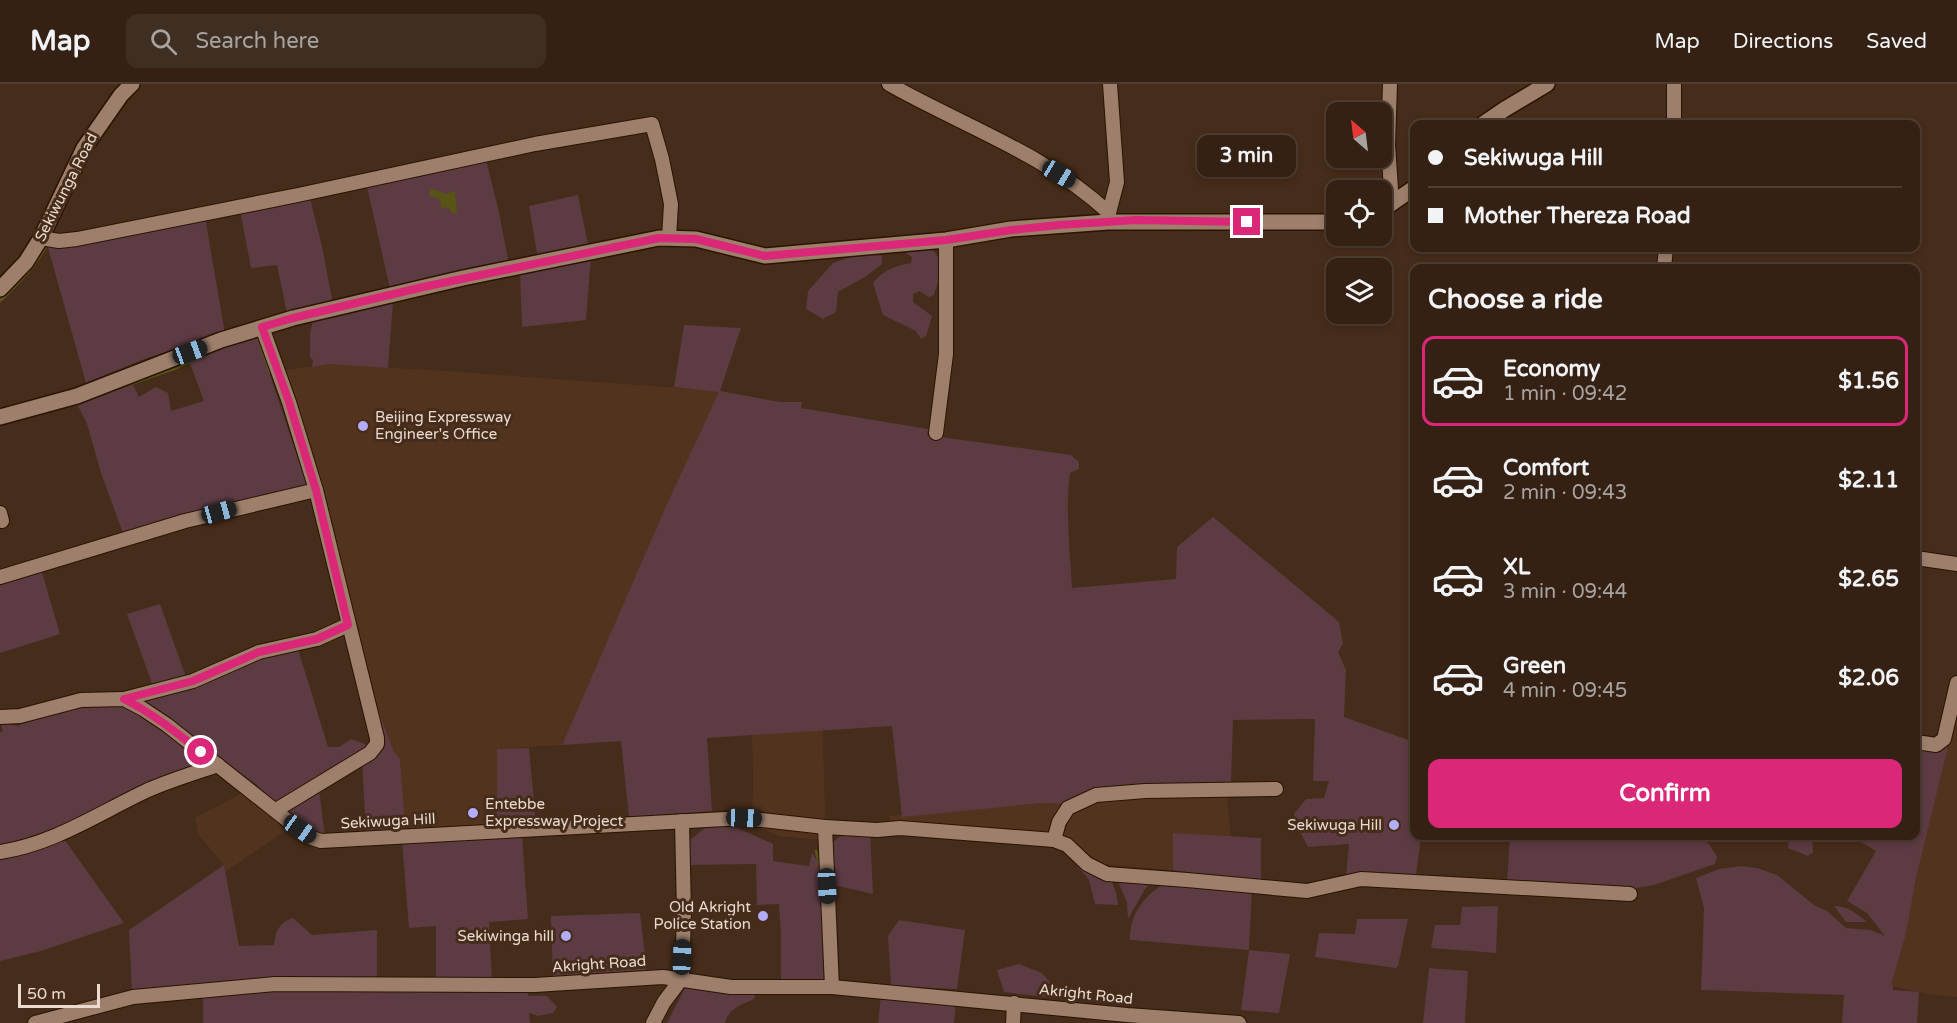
<!DOCTYPE html>
<html lang="en">
<head>
<meta charset="utf-8">
<style>
  body { margin:0; font-family:"Varela Round",sans-serif; background:#3f2e22; color:#f1f3f6; height:100vh; display:flex; flex-direction:column; font-size:22px; white-space:nowrap }
  * { box-sizing:border-box; margin:0 }
  p { font-size:20px; color:#a9a3a0 }
  .icon { flex:none; width:33px; height:33px; fill:none; stroke:currentColor; stroke-width:2; stroke-linecap:round; stroke-linejoin:round }
  .map { position:relative; flex:1; overflow:hidden }
  .panel { position:absolute; left:1410px; top:180px; width:510px; height:576px; display:flex; flex-direction:column; background:#342114; border-radius:12px; box-shadow:0 3px 9px #0003,0 0 0 2px #4e3e34 }
  .panel>* { flex:none }
  .top-card { position:absolute; left:1410px; top:36px; width:510px; height:132px; border-radius:12px; box-shadow:0 3px 9px #0003,0 0 0 2px #4e3e34; display:grid; align-content:center; height:132px; padding:0 18px; background:#342114 }
  .needle { width:39px; rotate:332deg }
  .tools { position:absolute; left:1326px; top:18px; display:grid; gap:12px }
  .tools a { display:grid; place-items:center; width:66px; height:66px; border-radius:12px; background:#342114; box-shadow:0 3px 9px #0003,0 0 0 2px #4e3e34; font-size:30px }
  .scale { position:absolute; left:18px; bottom:15px; width:82px; box-sizing:border-box; padding-left:6px; border:3px solid #eadacf; border-top:0; font-size:16px; line-height:21px; white-space:nowrap; color:#eadacf; -webkit-text-stroke:4px #462c1a; paint-order:stroke }
  .end { position:absolute; width:27px; height:27px; margin:-14px; border:8px solid #db2777; background:#fff; box-shadow:0 0 0 3px #fff }
  .from { border-radius:50% }
  .bubble { position:absolute; height:42px; border-radius:12px; background:#342114; box-shadow:0 3px 9px #0003,0 0 0 2px #4e3e34; font-size:20px; font-weight:700; line-height:42px; text-align:center }
  .car { position:absolute; width:18px; height:36px; margin:-18px -9px; border-radius:8px; box-shadow:0 0 4px 2px #0007; background:linear-gradient(#222 24%,#8ab4d8 0 40%,#222 0 76%,#8ab4d8 0 86%,#222 0) }
  .top-card b { display:flex; align-items:center; gap:21px; height:57px; font-size:22px }
  .top-card b+b { border-top:2px solid #4e3e34 }
  .top-card i { width:15px; height:15px; background:#f1f3f6 }
  ul { padding:0; list-style:none }
  li { display:flex; align-items:center; gap:18px; height:90px; margin:0 12px 9px; padding:0 6px; border:3px solid transparent; border-radius:12px }
  li div { flex:1 }
  li b { display:block; font-size:22px }
  li em { font-style:normal; font-weight:700 }
  li.on { border-color:#db2777 }
  li>.icon { width:54px; height:54px; stroke-width:1.5 }
  h2 { padding:0 18px; font-size:27px; line-height:72px }
  .cta { display:flex; gap:12px; margin-top:auto; padding:12px 18px }
  .cta a { flex:1; height:69px; border-radius:12px; background:#db2777; color:#fff; font-size:24px; font-weight:700; line-height:69px; text-align:center }
  header { display:flex; align-items:center; gap:36px; box-sizing:border-box; height:84px; padding:0 30px; background:#342114; border-bottom:2px solid #4e3e34 }
  header strong { font-size:28px }
  nav { display:flex; gap:33px; margin-inline-start:auto; font-size:21px }
  .search { width:420px; height:54px; background:#3f2e22; display:flex; align-items:center; gap:15px; box-sizing:border-box; padding:0 21px; border-radius:12px; color:#a9a3a0; font-size:22px }
  .map>svg:first-child { display:block }
  .built { fill:#52331d }
  .green { fill:#5d3b43 }
  .water { fill:#575415 }
  .lines { fill:none; stroke-linecap:round; stroke-linejoin:round }
  .stream { stroke:#575415; stroke-width:3 }
  .minor-casing { stroke:#2b1403; stroke-width:16 }
  .tertiary-casing { stroke:#2b1403; stroke-width:18 }
  .secondary-casing { stroke:#2b1403; stroke-width:18 }
  .minor { stroke:#9d7f6b; stroke-width:14 }
  .tertiary { stroke:#9d7f6b; stroke-width:15 }
  .secondary { stroke:#9d7f6b; stroke-width:15 }
  .route { stroke:#db2777; stroke-width:8 }
  .poi-dot { fill:#b3acf9; stroke:#462c1a; stroke-width:2 }
  .labels { text-anchor:middle; stroke-width:6; stroke-linejoin:round; paint-order:stroke }
  .street-label { font-size:15px; fill:#eadacf; stroke:#462c1a }
  .poi-label { font-size:15px; fill:#eadacf; stroke:#462c1a; text-anchor:end }
</style>
</head>
<body>
<header>
<strong>Map</strong>
<div class="search"><svg class="icon" aria-label="search" viewBox="0 0 24 24"><circle cx="10" cy="10" r="6"/><path d="M15 15l6 6"/></svg>Search here</div>
<nav><a>Map</a><a>Directions</a><a>Saved</a></nav>
</header>
<div class="map">
<svg width="1957" height="939" viewBox="0 0 1957 939">
  <rect width="100%" height="100%" fill="#462c1a"/>
  <g class="built">
    <path d="M329,280L462,288L720,307L666,422L562,661L497,665V743L406,749L400,675L394,668L372,609L329,433L286,286Z"/>
    <path d="M1957,624V913L1933,911L1891,902L1906,850L1916,794Z"/>
    <path d="M823,646L825,737L822,756L779,752L752,740L753,695L752,650Z"/>
    <path d="M242,709L288,745L225,788L224,781L198,750L195,734Z"/>
    <path d="M1110,713H1227L1231,753L1173,749V786L1100,780L1073,758L1059,751L1066,736L1078,721Z"/>
    <path d="M1042,719L1067,720L1052,750L900,741L890,738L889,732Z"/>
  </g>
  <g class="green">
    <path d="M486,76L499,128L509,181L391,209L367,103Z"/>
    <path d="M578,111L589,165L538,175L529,122Z"/>
    <path d="M310,114L322,162L333,220L287,229L277,181L251,184L240,126Z"/>
    <path d="M205,133L225,250L147,274L86,299L47,160Z"/>
    <path d="M896,163H931L943,181L934,211L929,213L919,207L913,210V218L932,232L926,252L921,255L916,247L883,231L873,199C883,186 895,182 911,179L912,173Z"/>
    <path d="M862,169L882,172V180L865,193L838,208L836,228L823,235L806,225L808,207L833,179Z"/>
    <path d="M591,173L586,236L522,243L520,187Z"/>
    <path d="M393,217L388,284L329,280L312,283L313,276L310,273V249L314,233Z"/>
    <path d="M684,241L741,244L720,307L780,318H802L801,324L928,345L927,351L1071,371L1079,378V385L1070,389C1065,427 1070,466 1072,504L1176,495L1177,463L1213,433L1339,538L1343,560L1338,568L1346,586L1344,633L1414,658V752H1421L1416,791L1346,793L1349,760L1308,763L1297,742L1294,730L1306,715L1324,714L1329,697H1313L1315,635L1233,636L1231,701L1067,720L1042,719L902,733L892,642L707,654L712,727L629,733L621,657L562,661L666,422L719,308L674,303Z"/>
    <path d="M257,252L308,405L124,452L101,389L87,340L75,316L131,297L139,313L156,303L168,309L171,327L204,317L188,274Z"/>
    <path d="M41,485L60,550L0,569V498Z"/>
    <path d="M160,520L186,593L154,605L127,530Z"/>
    <path d="M298,565L328,663H339L351,655L373,663L372,609L394,668L400,675L406,749L366,751L362,675L319,705L325,753L305,744L287,731L257,701L191,652L137,616L259,574Z"/>
    <path d="M104,617L134,627L205,674L207,681L146,701L95,724L65,743L0,765V648L3,647L0,638L17,642L73,622Z"/>
    <path d="M1916,663H1948L1916,794L1906,850L1892,898L1893,906L1919,908L1917,939H1842L1844,911L1701,906L1704,824L1696,794L1719,785L1741,782L1757,784L1777,791L1814,821L1827,827L1846,844L1871,846L1885,852L1867,829L1847,817L1876,767L1851,752H1916Z"/>
    <path d="M529,664L536,740L497,743V665Z"/>
    <path d="M726,739L773,760V777L809,782L812,769L824,786L827,897L781,899V850L779,820L757,821L756,780L688,781L689,757L705,744Z"/>
    <path d="M850,749H870L873,810L834,801L830,761L839,753Z"/>
    <path d="M1173,749L1261,754V798L1173,786Z"/>
    <path d="M522,751L528,835L489,838L492,897H436V842L409,844L402,757Z"/>
    <path d="M1510,752H1697L1709,760L1717,773L1715,780L1654,801L1630,805L1507,800Z"/>
    <path d="M1789,752H1812L1813,768L1808,772L1788,764Z"/>
    <path d="M64,755L124,839L41,867L0,877V775L33,768Z"/>
    <path d="M1075,768L1111,796L1116,808L1118,821L1095,820L1089,796L1074,778Z"/>
    <path d="M224,781L239,862L274,861C275,848 280,837 293,834L312,851L377,846V897L132,909L129,846Z"/>
    <path d="M1116,792H1158L1145,805L1128,835L1127,819Z"/>
    <path d="M1174,794L1252,804L1249,866L1290,870L1279,929L1241,926L1249,866L1130,856C1130,825 1148,808 1174,794Z"/>
    <path d="M1498,822L1496,869L1431,864L1435,841H1460L1462,823Z"/>
    <path d="M1834,822C1848,822 1856,829 1867,838H1846Z"/>
    <path d="M640,829L647,889L553,896L551,832Z"/>
    <path d="M1357,835H1408L1398,882L1396,884L1315,873L1319,849L1355,850Z"/>
    <path d="M899,836L965,846L957,905L891,902L888,852Z"/>
    <path d="M1019,880L1042,889L1054,903V914L1004,908L997,886Z"/>
    <path d="M1429,884L1468,887L1465,939H1423Z"/>
    <path d="M686,902L756,907L754,915C741,921 729,924 725,939H667Z"/>
    <path d="M528,904V912H547L557,923L553,929L538,932L529,929L530,939H203V910L261,905Z"/>
    <path d="M881,912L956,918L954,939H878Z"/>
  </g>
  <path class="water" d="M430,104L446,110L455,107L457,129H453L447,123L441,125L440,116L429,111Z"/>
  <g class="lines">
    <g class="stream">
      <path d="M0,217C18,199 35,183 47,160"/>
      <path d="M255,252H258L270,288"/>
      <path d="M90,314L176,284L216,266"/>
      <path d="M816,767L821,785"/>
    </g>
    <g class="minor-casing">
      <g id="minor">
        <path d="M889,0C963,42 1046,70 1109,129L1108,138"/>
        <path d="M1390,0L1388,61L1392,120"/>
        <path d="M1674,40V0"/>
        <path d="M1109,129L1117,98L1110,0"/>
        <path d="M41,154L59,157L77,155L298,111L535,60L652,40L662,75L671,120L669,154"/>
        <path d="M1664,184L1666,164"/>
        <path d="M262,243L289,318L316,406L377,654V660L370,669L276,726"/>
        <path d="M936,349L946,270V156"/>
        <path d="M0,429L2,437"/>
        <path d="M1916,474L1957,480"/>
        <path d="M0,493L185,437L316,406"/>
        <path d="M124,615L193,597L259,568L317,555L348,541"/>
        <path d="M0,633L20,632L81,616L124,615L143,625L167,641L292,740L312,754L321,757L744,734L825,743"/>
        <path d="M1916,658L1936,661L1944,655L1957,599"/>
        <path d="M1054,756L1059,738L1068,724L1096,711L1145,707L1276,705"/>
        <path d="M0,768C54,760 99,729 148,706C171,696 194,689 218,681"/>
        <path d="M832,903L825,743L877,746L900,744L1054,756L1067,761L1087,780L1107,790L1187,796L1307,807L1361,795L1630,810"/>
        <path d="M35,939L133,913L275,900L535,901L663,893L731,903H832L1127,931L1239,939"/>
        <path d="M653,939L664,918L682,894L684,830L682,737"/>
        <path d="M1013,939L1014,919"/>
      </g>
    </g>
    <g class="tertiary-casing">
      <g id="tertiary">
        <path d="M1483,40L1505,25L1547,0"/>
        <path d="M1382,126L1414,104"/>
        <path d="M0,333L77,312L221,256L293,234L463,194L659,154L696,155L765,172L946,156L1011,145L1108,138H1336"/>
      </g>
    </g>
    <g class="secondary-casing">
      <path id="secondary" d="M0,205L26,178L41,154L84,64L121,11L132,0"/>
    </g>
    <use href="#minor" class="minor"/>
    <use href="#tertiary" class="tertiary"/>
    <use href="#secondary" class="secondary"/>
  </g>
  <g class="lines">
    <path class="route" d="M201,668C176,648 152,629 124,615L193,597L259,568L317,555L348,541L316,406L289,318L262,243L293,234L423,203L659,154L696,155L765,172L946,156L1011,146L1059,141L1136,136L1247,138"/>
  </g>
  <g class="poi-dot">
    <circle cx="363" cy="342" r="6"/>
    <circle cx="473" cy="729" r="6"/>
    <circle cx="1394" cy="741" r="6"/>
    <circle cx="763" cy="832" r="6"/>
    <circle cx="566" cy="852" r="6"/>
  </g>
  <g class="labels">
    <g class="street-label">
      <text transform="translate(66 103) rotate(-63)" y="5">Sekiwunga Road</text>
      <text transform="translate(388 737) rotate(-3)" y="5">Sekiwuga Hill</text>
      <text transform="translate(599 880) rotate(-4)" y="5">Akright Road</text>
      <text transform="translate(1086 910) rotate(6)" y="5">Akright Road</text>
    </g>
    <g class="poi-label">
      <text x="375" y="338" text-anchor="start">Beijing Expressway<tspan x="375" dy="17">Engineer's Office</tspan></text>
      <text x="485" y="725" text-anchor="start">Entebbe<tspan x="485" dy="17">Expressway Project</tspan></text>
      <text x="1382" y="746">Sekiwuga Hill</text>
      <text x="751" y="828">Old Akright<tspan x="751" dy="17">Police Station</tspan></text>
      <text x="554" y="857">Sekiwinga hill</text>
    </g>
  </g>
</svg>
<div class="tools">
<a><svg class="needle" viewBox="-14 -14 28 28"><path d="M0-13l5 13h-10z" fill="#e53935"/><path d="M0 13l5-13h-10z" fill="#a9a3a0"/></svg></a>
<a><svg class="icon" aria-label="locate" viewBox="0 0 24 24"><circle cx="12" cy="12" r="6"/><path d="M12 2v4M12 18v4M2 12h4M18 12h4"/></svg></a>
<a><svg class="icon" aria-label="layers" viewBox="0 0 24 24"><path d="M12 4l9 5-9 5-9-5zM3 14l9 5 9-5"/></svg></a>
</div>
<div class="scale">50 m</div>
<i class="end from" style="left:201px;top:668px"></i>
<i class="end" style="left:1247px;top:138px"></i>
<div class="bubble" style="left:1197px;top:51px;width:99px">3 min</div>
<i class="car" style="left:1059px;top:90px;rotate:121deg"></i>
<i class="car" style="left:190px;top:268px;rotate:70deg"></i>
<i class="car" style="left:219px;top:428px;rotate:75deg"></i>
<i class="car" style="left:744px;top:734px;rotate:92deg"></i>
<i class="car" style="left:300px;top:745px;rotate:125deg"></i>
<i class="car" style="left:827px;top:802px;rotate:177deg"></i>
<i class="car" style="left:682px;top:873px;rotate:2deg"></i>
<div class="top-card">
<b><i class="from"></i>Sekiwuga Hill</b>
<b><i></i>Mother Thereza Road</b>
</div>
<section class="panel">
<h2>Choose a ride</h2>
<ul>
<li class="on"><svg class="icon" aria-label="car" viewBox="0 0 24 24"><path d="M5 17H2v-5l4-1 3-4h7l3 4 3 1v5h-3M9 17h6M6 11h13"/><circle cx="7" cy="17" r="2"/><circle cx="17" cy="17" r="2"/></svg><div><b>Economy</b><p>1 min · 09:42</p></div><em>$1.56</em></li>
<li><svg class="icon" aria-label="car" viewBox="0 0 24 24"><path d="M5 17H2v-5l4-1 3-4h7l3 4 3 1v5h-3M9 17h6M6 11h13"/><circle cx="7" cy="17" r="2"/><circle cx="17" cy="17" r="2"/></svg><div><b>Comfort</b><p>2 min · 09:43</p></div><em>$2.11</em></li>
<li><svg class="icon" aria-label="car" viewBox="0 0 24 24"><path d="M5 17H2v-5l4-1 3-4h7l3 4 3 1v5h-3M9 17h6M6 11h13"/><circle cx="7" cy="17" r="2"/><circle cx="17" cy="17" r="2"/></svg><div><b>XL</b><p>3 min · 09:44</p></div><em>$2.65</em></li>
<li><svg class="icon" aria-label="car" viewBox="0 0 24 24"><path d="M5 17H2v-5l4-1 3-4h7l3 4 3 1v5h-3M9 17h6M6 11h13"/><circle cx="7" cy="17" r="2"/><circle cx="17" cy="17" r="2"/></svg><div><b>Green</b><p>4 min · 09:45</p></div><em>$2.06</em></li>
</ul>
<div class="cta"><a>Confirm</a></div>
</section>
</div>
</body>
</html>
